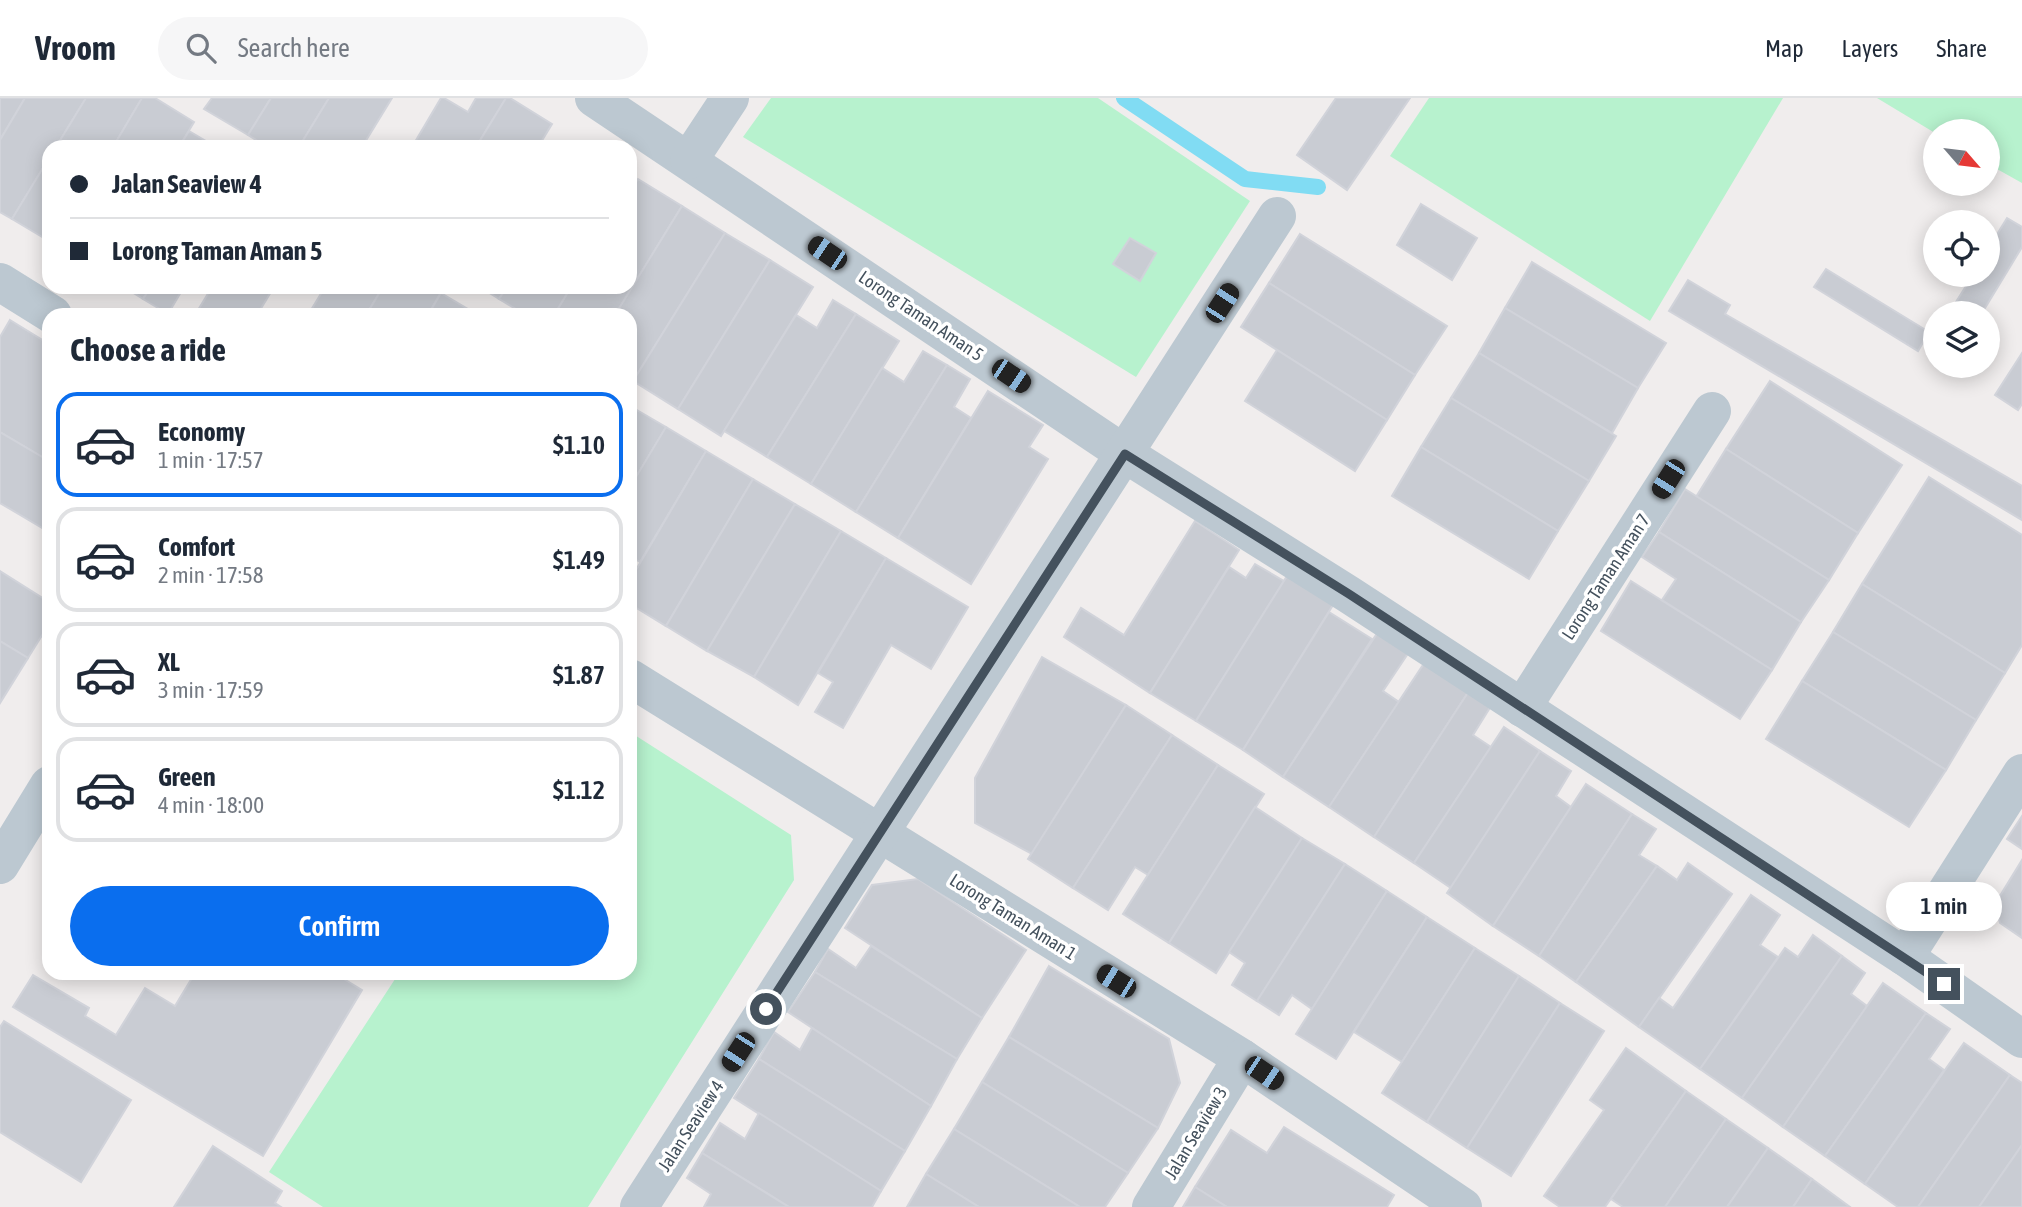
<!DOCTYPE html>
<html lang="en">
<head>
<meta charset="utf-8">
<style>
  body { margin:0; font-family:"Asap Condensed",sans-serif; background:#f6f6f7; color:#1f2937; height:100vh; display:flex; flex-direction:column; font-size:26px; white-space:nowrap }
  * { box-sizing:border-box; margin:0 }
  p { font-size:23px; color:#747a83 }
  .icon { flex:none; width:38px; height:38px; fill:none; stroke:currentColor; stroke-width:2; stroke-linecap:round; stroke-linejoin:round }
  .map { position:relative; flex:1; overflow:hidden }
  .drawer { position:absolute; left:42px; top:210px; width:595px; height:672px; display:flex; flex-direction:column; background:#fff; border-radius:21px; box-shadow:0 4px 18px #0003 }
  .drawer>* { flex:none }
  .top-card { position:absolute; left:42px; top:42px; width:595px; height:154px; border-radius:21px; box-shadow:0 4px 18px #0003; display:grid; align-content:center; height:154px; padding:0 28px; background:#fff }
  .needle { width:46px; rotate:118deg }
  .controls { position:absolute; left:1923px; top:21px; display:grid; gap:14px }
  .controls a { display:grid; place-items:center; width:77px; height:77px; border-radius:50%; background:#fff; box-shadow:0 4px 18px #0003; font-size:35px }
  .end { position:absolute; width:32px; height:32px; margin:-16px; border:9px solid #44515d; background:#fff; box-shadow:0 0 0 4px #fff }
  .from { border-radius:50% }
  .bubble { position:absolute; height:49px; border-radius:24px; background:#fff; box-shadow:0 4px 18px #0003; font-size:23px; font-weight:600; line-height:49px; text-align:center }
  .car { position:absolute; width:21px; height:42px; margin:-21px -10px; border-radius:9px; box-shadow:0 0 5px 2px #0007; background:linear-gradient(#222 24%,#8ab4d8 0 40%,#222 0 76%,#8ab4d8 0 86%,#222 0) }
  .top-card b { display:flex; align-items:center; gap:24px; height:66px; font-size:26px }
  .top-card b+b { border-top:2px solid #e0e1e3 }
  .top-card i { width:18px; height:18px; background:#1f2937 }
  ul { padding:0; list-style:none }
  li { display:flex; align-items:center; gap:21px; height:105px; margin:0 14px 10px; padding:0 14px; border:4px solid #e0e1e3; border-radius:21px }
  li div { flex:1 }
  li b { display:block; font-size:26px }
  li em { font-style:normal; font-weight:600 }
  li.selected { border-color:#0a6eee }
  li>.icon { width:63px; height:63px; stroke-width:1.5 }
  h2 { padding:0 28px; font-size:32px; line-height:84px }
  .action { display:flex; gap:14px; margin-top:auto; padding:14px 28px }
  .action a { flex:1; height:80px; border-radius:42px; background:#0a6eee; color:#fff; font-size:28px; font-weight:600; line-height:80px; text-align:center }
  header { display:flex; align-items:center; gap:42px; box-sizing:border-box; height:98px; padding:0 35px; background:#fff; border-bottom:2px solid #e0e1e3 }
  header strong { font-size:33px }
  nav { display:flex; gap:38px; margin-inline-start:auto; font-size:24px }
  .search { width:490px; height:63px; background:#f6f6f7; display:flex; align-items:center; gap:18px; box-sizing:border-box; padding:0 24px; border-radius:38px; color:#747a83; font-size:26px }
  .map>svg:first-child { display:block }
  .green { fill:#b7f2ce }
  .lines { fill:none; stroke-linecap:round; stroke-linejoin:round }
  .stream { stroke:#81dcf3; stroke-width:16 }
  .building { fill:#c9ccd3; stroke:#d1d3da; stroke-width:2 }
  .minor { stroke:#bcc8d1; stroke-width:38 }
  .route { stroke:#44515d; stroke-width:9 }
  .labels { text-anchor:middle; stroke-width:7; stroke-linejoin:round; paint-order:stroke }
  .street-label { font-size:18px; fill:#44515d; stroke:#fff }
</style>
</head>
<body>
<header>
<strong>Vroom</strong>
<div class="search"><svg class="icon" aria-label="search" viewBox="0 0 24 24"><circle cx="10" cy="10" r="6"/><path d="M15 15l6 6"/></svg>Search here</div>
<nav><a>Map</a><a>Layers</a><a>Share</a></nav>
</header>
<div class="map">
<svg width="2022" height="1109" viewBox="0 0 2022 1109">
  <rect width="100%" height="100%" fill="#f0eded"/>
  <g class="green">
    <path d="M771,0H1098L1250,103L1136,279L743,39Z"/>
    <path d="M1429,0H1783L1650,223L1390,58Z"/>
    <path d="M1877,0H2022V85L1988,66V33L1935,35Z"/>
    <path d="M630,634L791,737L794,782L588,1109H323L269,1074L399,875H630Z"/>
  </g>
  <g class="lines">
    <path class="stream" d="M1124,0L1245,81L1318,89"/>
  </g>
  <g class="building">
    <path d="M0,0H25L0,42Z"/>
    <path d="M25,0H86L56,49H49V60L12,121L0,114V42Z"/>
    <path d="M86,0H142L113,49H56Z"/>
    <path d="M142,0H155L194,24L179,49H113Z"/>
    <path d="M212,0H271L248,37L204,11Z"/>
    <path d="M271,0H329L299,49H267L248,37Z"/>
    <path d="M329,0H392L362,49H299Z"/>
    <path d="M441,0H444L468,14L476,0H506L476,49H412Z"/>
    <path d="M506,0H510L552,26L538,49H476Z"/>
    <path d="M1336,0H1410L1347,92L1297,57Z"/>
    <path d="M189,33L216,49H179Z"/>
    <path d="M49,60V143L12,121Z"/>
    <path d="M638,81L682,108L615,217H554L571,189H630V94Z"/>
    <path d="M1421,106L1477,140L1452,182L1397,147Z"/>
    <path d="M682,108L725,135L633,283L630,282V217H615Z"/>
    <path d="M2007,120L2022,129V149L1982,215H1949L1973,177H1988V151Z"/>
    <path d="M725,135L770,162L678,311L633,283Z"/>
    <path d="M1300,136L1447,228L1415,277L1269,185Z"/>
    <path d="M1130,140L1156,155L1140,183L1113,166Z"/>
    <path d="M770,162L813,189L721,338L678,311Z"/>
    <path d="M1532,164L1666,245L1638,290L1505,210Z"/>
    <path d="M1826,171L1929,234L1918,253L1814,189Z"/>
    <path d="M1688,182L1730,207L1725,216L2022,388V422L1669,213Z"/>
    <path d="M1269,185L1415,277L1387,322L1241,229Z"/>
    <path d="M124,189H151L143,201Z"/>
    <path d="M151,189H184L168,216L143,201Z"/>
    <path d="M212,189H274L257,217H195Z"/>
    <path d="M325,189H383L366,217H308Z"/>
    <path d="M383,189H444L428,217H366Z"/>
    <path d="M480,189H507L499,201Z"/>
    <path d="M507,189H571L554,217H526L499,201Z"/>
    <path d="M441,195L478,217H428Z"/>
    <path d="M833,202L856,216L767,359L724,333L796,217L817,230Z"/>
    <path d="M1505,210L1638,290L1612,335L1479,255Z"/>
    <path d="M856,216L899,243L811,386L767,359Z"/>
    <path d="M10,222L49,246V363L0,334V239Z"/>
    <path d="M1277,252L1387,322L1355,373L1245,303Z"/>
    <path d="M923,253L947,267L856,414L811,386L882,270L904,284Z"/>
    <path d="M1479,255L1616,338L1589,383L1451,300Z"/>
    <path d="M2022,255V306L2018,312L1995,297Z"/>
    <path d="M947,267L970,281L954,309L971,320L898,440L856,414Z"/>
    <path d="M1770,283L1902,367L1858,435L1726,351Z"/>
    <path d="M988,293L1043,327L1029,349L1048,361L971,486L898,440Z"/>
    <path d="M1451,300L1589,383L1558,433L1421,349Z"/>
    <path d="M630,308L666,329L630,389Z"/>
    <path d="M666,329L706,353L640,464L630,458V389Z"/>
    <path d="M0,334L49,363V434L0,405Z"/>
    <path d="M1421,349L1558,433L1529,481L1392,398Z"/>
    <path d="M1726,351L1858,435L1829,482L1696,399Z"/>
    <path d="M706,353L753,381L666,528L630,506V482Z"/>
    <path d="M1929,379L2022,437V547L2005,575L1862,486Z"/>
    <path d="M753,381L795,406L707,553L666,528Z"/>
    <path d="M1685,391L1829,482L1801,524L1659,434Z"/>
    <path d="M795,406L841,433L754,579L707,553Z"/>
    <path d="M1195,423L1239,452L1150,595L1064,539L1081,510L1124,537Z"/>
    <path d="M841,433L886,460L798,607L754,579Z"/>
    <path d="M1659,434L1801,524L1772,572L1662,502L1676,481L1642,459Z"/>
    <path d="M886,460L968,509L931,571L891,547L843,630L815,614L833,584L818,575Z"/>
    <path d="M1255,466L1284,483L1196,623L1150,595L1229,469L1246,480Z"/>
    <path d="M0,473L49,504V526L28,560L0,543Z"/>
    <path d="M1287,478L1333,507L1243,652L1196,623Z"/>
    <path d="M1631,483L1772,572L1740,621L1601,533Z"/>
    <path d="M1862,486L2005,575L1976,622L1833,534Z"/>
    <path d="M1329,514L1372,541L1283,679L1243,652Z"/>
    <path d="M1378,534L1409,554L1383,593L1399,604L1329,709L1283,679Z"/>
    <path d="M1833,534L1976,622L1946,672L1802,583Z"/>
    <path d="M0,543L28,560L0,605Z"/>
    <path d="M1042,559L1126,607L1032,756L975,725V680Z"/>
    <path d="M1425,564L1469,593L1374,739L1329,709Z"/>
    <path d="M1802,583L1946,672L1909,729L1766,641Z"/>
    <path d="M1469,593L1491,608L1473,637L1491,649L1414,765L1374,739Z"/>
    <path d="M1126,607L1172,637L1073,790L1028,761Z"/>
    <path d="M1504,629L1540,653L1451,790L1414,765Z"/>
    <path d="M1172,637L1218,667L1148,777L1135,769L1108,812L1073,790Z"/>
    <path d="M1540,653L1571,673L1556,698L1571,709L1493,828L1447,795Z"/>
    <path d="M1218,667L1264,696L1169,845L1123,816Z"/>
    <path d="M1586,686L1632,716L1539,858L1493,828Z"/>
    <path d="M1255,709L1302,740L1216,875L1169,845Z"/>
    <path d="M1632,716L1656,731L1639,757L1657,768L1576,884L1539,858Z"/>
    <path d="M2022,718V751L2007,741Z"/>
    <path d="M1302,740L1345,766L1257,903L1232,887L1245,865L1229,854Z"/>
    <path d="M2022,762V840L2000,825L1995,806Z"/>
    <path d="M1688,765L1732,796L1639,929L1576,884L1657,768L1677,782Z"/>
    <path d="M1345,766L1387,793L1312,911L1292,897L1279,917L1257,903Z"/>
    <path d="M918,781L1026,852L982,920L845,830L872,787Z"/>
    <path d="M1387,793L1427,819L1336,961L1296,936Z"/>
    <path d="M1751,797L1780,817L1760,847L1778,859L1700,971L1639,929L1659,900L1673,910Z"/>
    <path d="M1427,819L1475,850L1402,964L1354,934Z"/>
    <path d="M1813,837L1842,858L1742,1000L1700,971L1785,850L1798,859Z"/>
    <path d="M871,848L982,920L957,961L815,874L828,851L856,870Z"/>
    <path d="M1475,850L1519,878L1427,1024L1382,995Z"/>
    <path d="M1842,858L1865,875L1851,896L1867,908L1783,1029L1742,1000Z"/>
    <path d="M1049,868L1169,941L1180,985L1158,1030L1009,939Z"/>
    <path d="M815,874L957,961L931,1008L788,914Z"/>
    <path d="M195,875H334L362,892L263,1058L13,909L33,877L89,910L85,918L116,937L145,890L175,908Z"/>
    <path d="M1519,878L1560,905L1467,1050L1427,1024Z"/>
    <path d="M1883,885L1926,915L1825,1058L1783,1029Z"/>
    <path d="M1560,905L1604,933L1511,1078L1467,1050Z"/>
    <path d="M1926,915L1950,931L1929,961L1944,972L1865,1086L1825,1058Z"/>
    <path d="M4,923L131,1002L81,1084L0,1034V929Z"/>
    <path d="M812,930L931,1008L905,1053L759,961L774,934L800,952Z"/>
    <path d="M1009,939L1158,1030L1128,1075L982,984Z"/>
    <path d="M1964,945L2010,977L1918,1109H1898L1865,1086Z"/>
    <path d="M1626,950L1686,993L1605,1109H1560L1544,1098L1604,1012L1590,1002Z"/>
    <path d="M759,961L905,1053L881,1093L734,1000Z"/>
    <path d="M2010,977L2022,985V1047L1979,1109H1918Z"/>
    <path d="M982,984L1128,1075L1105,1109H1080L954,1031Z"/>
    <path d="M1686,993L1726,1021L1665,1109H1623L1611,1101Z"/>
    <path d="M759,1015L881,1093L872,1109H789L702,1055L720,1025L745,1041Z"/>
    <path d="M1726,1021L1768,1050L1727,1109H1665Z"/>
    <path d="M1284,1029L1394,1097L1387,1109H1227L1195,1089L1231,1032L1267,1055Z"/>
    <path d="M954,1031L1080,1109H979L926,1076Z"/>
    <path d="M2022,1047V1109H1979Z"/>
    <path d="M213,1048L282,1093L275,1105L281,1109H174Z"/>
    <path d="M1768,1050L1812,1081L1793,1109H1727Z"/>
    <path d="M702,1055L789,1109H704L711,1096L687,1080Z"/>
    <path d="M926,1076L979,1109H907Z"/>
    <path d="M1812,1081L1850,1109H1793Z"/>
    <path d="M1195,1089L1227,1109H1183Z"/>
  </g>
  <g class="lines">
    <g class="minor">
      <path d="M594,0L1125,356L1348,496L1905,859L2022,941"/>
      <path d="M689,62L730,0"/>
      <path d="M0,184L53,217"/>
      <path d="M630,580L1242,960L1463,1109"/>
      <path d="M1522,610L1712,313"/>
      <path d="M0,767L49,687"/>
      <path d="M1905,859L2022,675"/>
      <path d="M639,1109L1277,118"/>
      <path d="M1151,1109L1242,960"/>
    </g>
  </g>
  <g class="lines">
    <path class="route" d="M766,911L1125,356L1349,496L1944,886"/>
  </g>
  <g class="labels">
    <g class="street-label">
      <text transform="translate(921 218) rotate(34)" y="6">Lorong Taman Aman 5</text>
      <text transform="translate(1606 479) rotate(-57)" y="6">Lorong Taman Aman 7</text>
      <text transform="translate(1013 819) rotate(32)" y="6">Lorong Taman Aman 1</text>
      <text transform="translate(691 1028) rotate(-57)" y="6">Jalan Seaview 4</text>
      <text transform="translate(1196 1035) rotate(-59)" y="6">Jalan Seaview 3</text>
    </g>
  </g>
</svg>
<div class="controls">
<a><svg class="needle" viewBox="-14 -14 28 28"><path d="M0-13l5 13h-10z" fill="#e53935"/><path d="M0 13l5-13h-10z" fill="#747a83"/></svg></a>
<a><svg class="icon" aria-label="locate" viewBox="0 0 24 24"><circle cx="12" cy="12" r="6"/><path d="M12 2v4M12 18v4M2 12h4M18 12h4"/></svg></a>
<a><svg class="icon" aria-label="layers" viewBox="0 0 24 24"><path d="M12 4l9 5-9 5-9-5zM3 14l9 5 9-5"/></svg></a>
</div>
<i class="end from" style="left:766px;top:911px"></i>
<i class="end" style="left:1944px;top:886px"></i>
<div class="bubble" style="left:1886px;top:784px;width:116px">1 min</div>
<i class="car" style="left:827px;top:155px;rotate:304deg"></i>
<i class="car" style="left:1222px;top:205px;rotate:33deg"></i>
<i class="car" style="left:1011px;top:278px;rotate:124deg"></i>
<i class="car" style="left:1668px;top:381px;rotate:212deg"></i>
<i class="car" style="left:1116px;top:883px;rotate:302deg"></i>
<i class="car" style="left:738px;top:954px;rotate:213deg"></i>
<i class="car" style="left:1264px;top:975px;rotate:124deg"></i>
<div class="top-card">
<b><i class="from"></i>Jalan Seaview 4</b>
<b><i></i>Lorong Taman Aman 5</b>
</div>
<section class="drawer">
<h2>Choose a ride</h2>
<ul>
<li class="selected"><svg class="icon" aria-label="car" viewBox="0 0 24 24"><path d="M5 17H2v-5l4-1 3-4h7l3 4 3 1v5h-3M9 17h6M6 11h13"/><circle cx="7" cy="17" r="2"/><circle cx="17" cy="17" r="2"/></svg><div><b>Economy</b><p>1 min · 17:57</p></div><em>$1.10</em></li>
<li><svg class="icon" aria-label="car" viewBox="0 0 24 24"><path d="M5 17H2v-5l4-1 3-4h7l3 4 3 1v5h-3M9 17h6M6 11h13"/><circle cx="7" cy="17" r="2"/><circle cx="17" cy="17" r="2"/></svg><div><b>Comfort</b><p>2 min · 17:58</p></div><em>$1.49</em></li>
<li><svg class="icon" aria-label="car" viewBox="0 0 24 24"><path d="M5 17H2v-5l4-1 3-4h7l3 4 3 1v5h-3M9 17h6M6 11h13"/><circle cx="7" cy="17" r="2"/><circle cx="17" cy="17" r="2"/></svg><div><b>XL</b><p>3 min · 17:59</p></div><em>$1.87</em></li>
<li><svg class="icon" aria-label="car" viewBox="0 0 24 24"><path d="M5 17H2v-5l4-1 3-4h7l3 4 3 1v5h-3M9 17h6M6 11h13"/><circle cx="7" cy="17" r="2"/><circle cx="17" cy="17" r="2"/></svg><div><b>Green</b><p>4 min · 18:00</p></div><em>$1.12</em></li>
</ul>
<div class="action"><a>Confirm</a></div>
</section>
</div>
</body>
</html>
